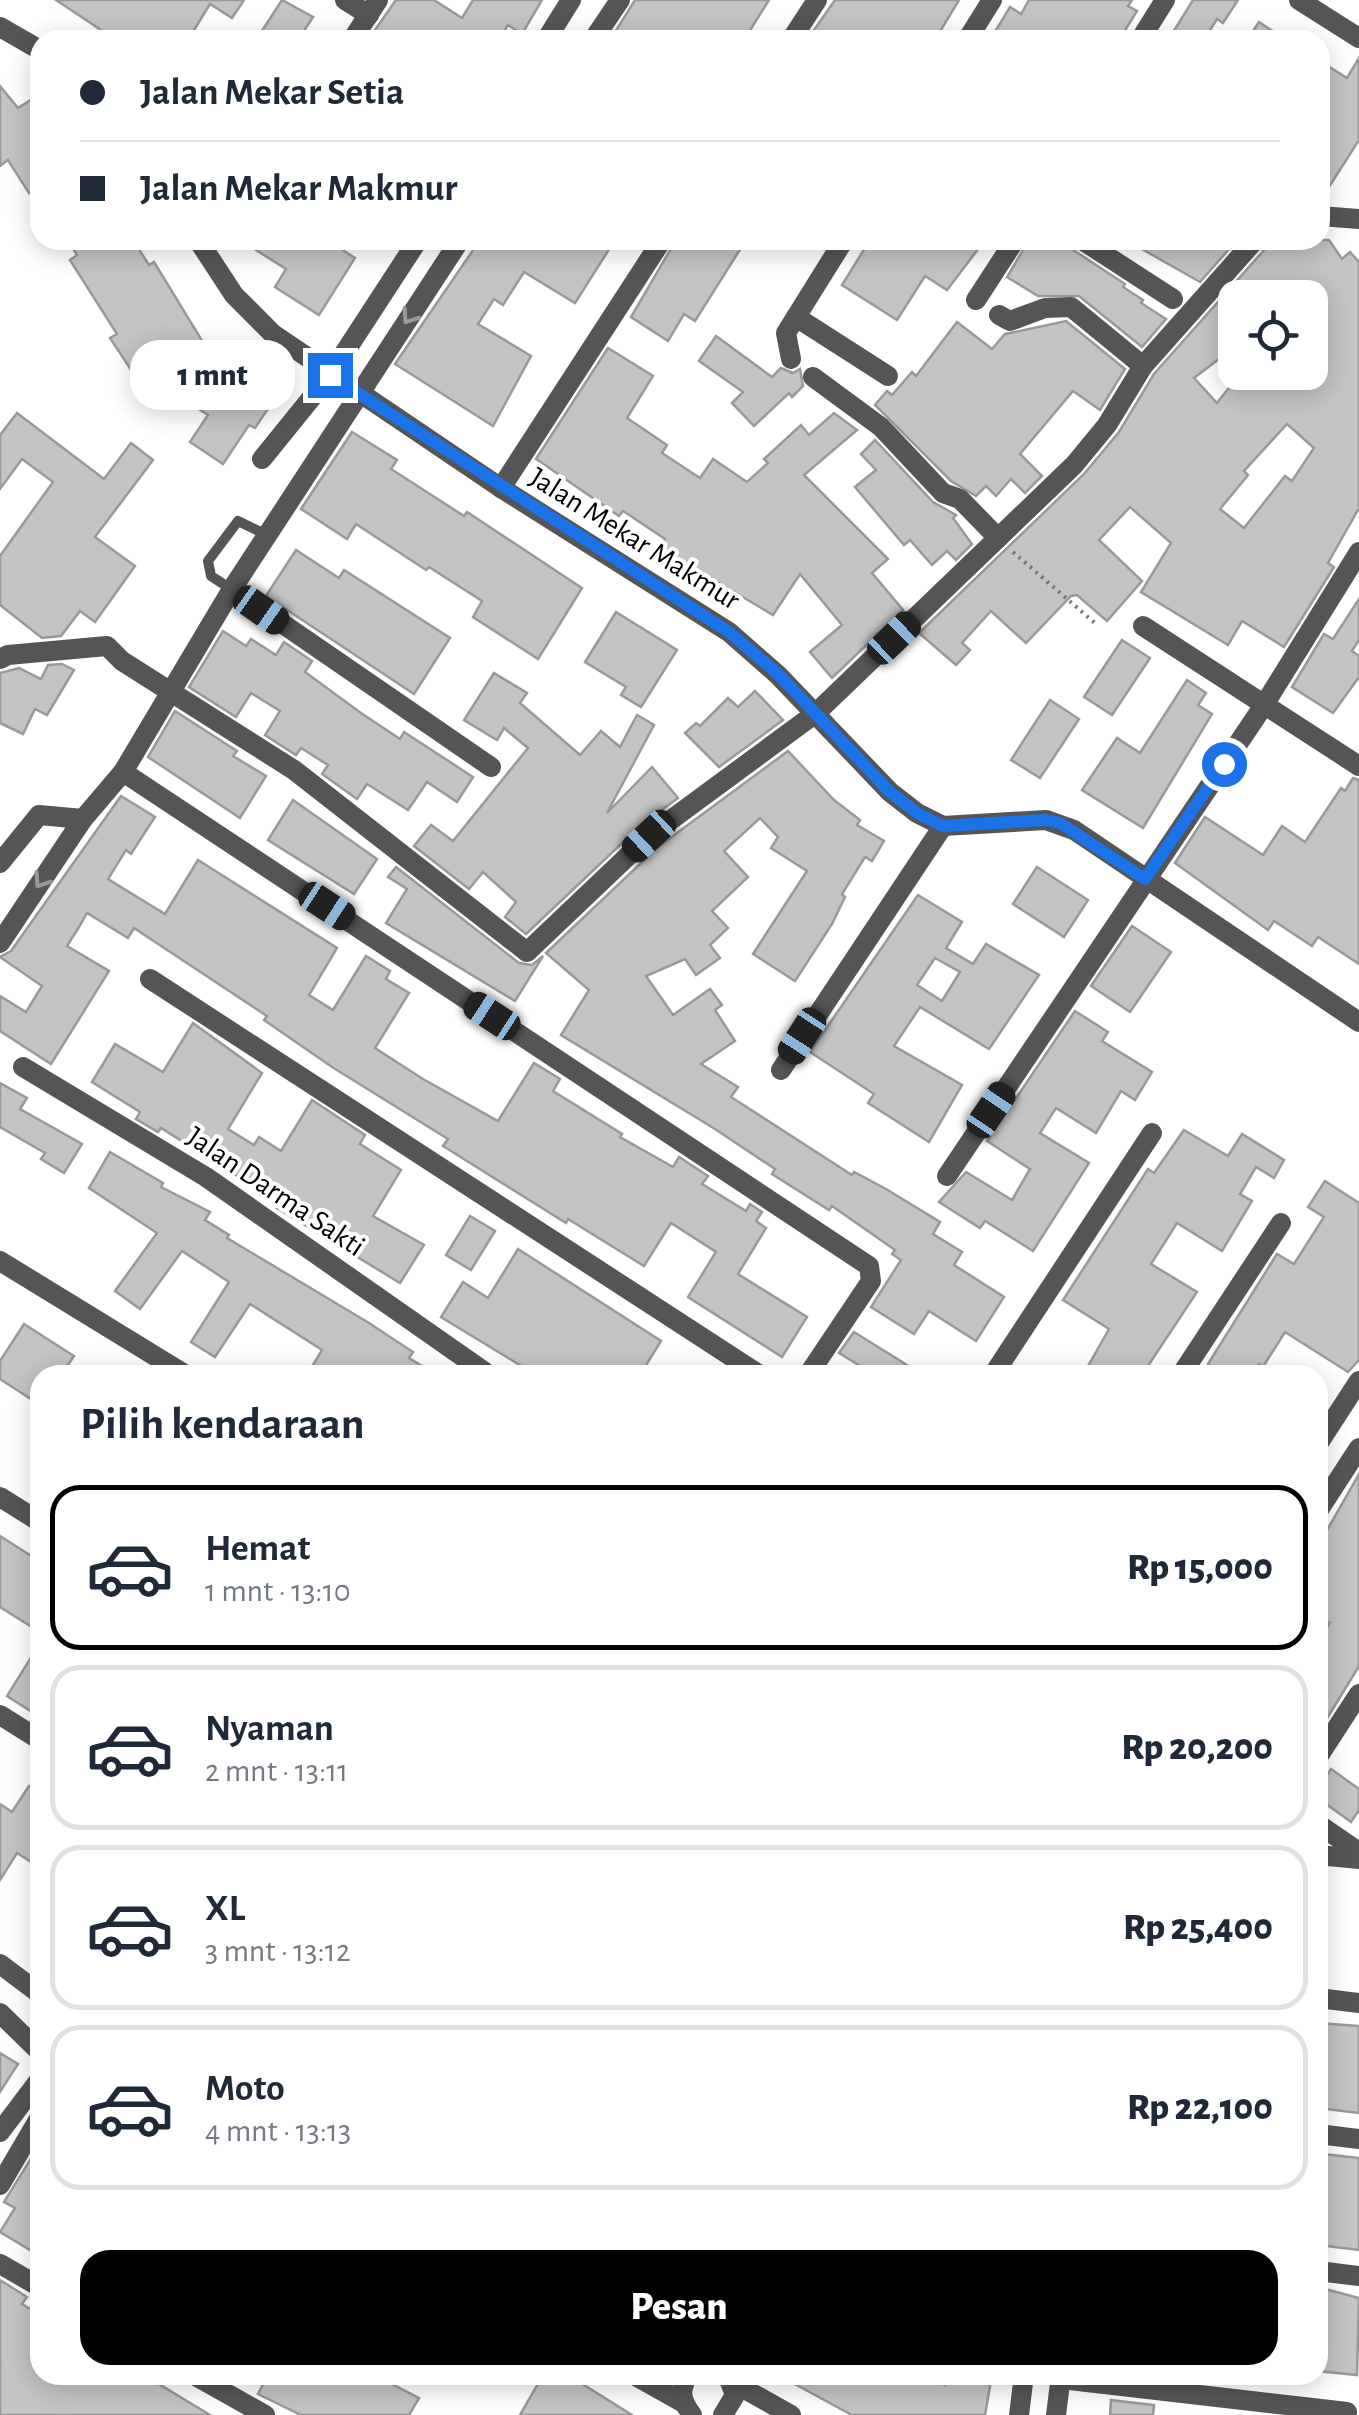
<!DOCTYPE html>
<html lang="id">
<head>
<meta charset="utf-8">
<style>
  body { margin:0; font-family:"Alegreya Sans",sans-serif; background:#f2f2f3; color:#1f2937; height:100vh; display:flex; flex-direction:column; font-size:38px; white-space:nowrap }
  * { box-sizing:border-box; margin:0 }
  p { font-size:32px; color:#747a83 }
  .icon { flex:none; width:55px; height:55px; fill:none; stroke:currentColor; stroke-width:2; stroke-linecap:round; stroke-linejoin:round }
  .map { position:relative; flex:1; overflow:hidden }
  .details { position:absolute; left:30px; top:1365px; width:1298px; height:1020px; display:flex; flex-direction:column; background:#fff; border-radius:30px; box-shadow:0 5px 25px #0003 }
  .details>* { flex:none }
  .guide { position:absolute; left:30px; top:30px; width:1300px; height:220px; border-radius:30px; box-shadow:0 5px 25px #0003; display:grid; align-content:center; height:220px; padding:0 50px; background:#fff }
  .buttons { position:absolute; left:1218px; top:280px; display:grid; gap:20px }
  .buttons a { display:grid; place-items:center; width:110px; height:110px; border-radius:20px; background:#fff; box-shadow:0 5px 25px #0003; font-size:50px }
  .end { position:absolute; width:45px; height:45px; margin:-22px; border:12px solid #1a73e8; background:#fff; box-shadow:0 0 0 5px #fff }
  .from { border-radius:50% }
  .bubble { position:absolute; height:70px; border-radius:30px; background:#fff; box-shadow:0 5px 25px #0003; font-size:32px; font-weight:800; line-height:70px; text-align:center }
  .car { position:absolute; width:30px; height:60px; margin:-30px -15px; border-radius:12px; box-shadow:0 0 8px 2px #0007; background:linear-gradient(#222 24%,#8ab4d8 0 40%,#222 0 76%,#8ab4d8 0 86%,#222 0) }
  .guide b { display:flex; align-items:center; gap:35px; height:95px; font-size:38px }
  .guide b+b { border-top:2px solid #e0e1e3 }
  .guide i { width:25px; height:25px; background:#1f2937 }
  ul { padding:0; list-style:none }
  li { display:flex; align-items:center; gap:30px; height:165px; margin:0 20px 15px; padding:0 30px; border:5px solid #e0e1e3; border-radius:30px }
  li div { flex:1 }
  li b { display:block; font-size:38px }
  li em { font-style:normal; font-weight:800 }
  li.selected { border-color:#000 }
  li>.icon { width:90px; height:90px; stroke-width:1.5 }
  h2 { padding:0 50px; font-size:45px; line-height:120px }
  .action { display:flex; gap:20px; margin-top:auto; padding:20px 50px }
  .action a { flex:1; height:115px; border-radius:30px; background:#000; color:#fff; font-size:40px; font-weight:800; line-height:115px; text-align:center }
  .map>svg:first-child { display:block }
  .building { fill:#c4c4c4; stroke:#999; stroke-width:2.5; fill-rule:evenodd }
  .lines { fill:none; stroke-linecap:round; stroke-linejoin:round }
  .path { stroke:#777; stroke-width:4; stroke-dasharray:2.5 5; stroke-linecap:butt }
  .service { stroke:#555; stroke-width:10 }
  .minor { stroke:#555; stroke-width:20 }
  .oneway { stroke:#999 }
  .route { stroke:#1a73e8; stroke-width:12 }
  .labels { text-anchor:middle; stroke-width:8; stroke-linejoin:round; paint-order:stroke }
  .street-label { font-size:30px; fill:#000; stroke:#fff }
</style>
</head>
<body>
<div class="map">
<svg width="1359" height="2415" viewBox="0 0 1359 2415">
  <rect width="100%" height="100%" fill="#fff"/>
  <g class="building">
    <path d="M56,0H244L232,18L210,4L188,40H116Z"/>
    <path d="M282,0L313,17L298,40H256Z"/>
    <path d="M396,0H434L462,18L473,0H542L522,34L508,25L499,40H368Z"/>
    <path d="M635,0H769L744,40H687L672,31L666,40H610Z"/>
    <path d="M835,0H959L935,40H807Z"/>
    <path d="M1029,0H1132L1128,6L1137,11L1119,40H990L1010,7L1021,14Z"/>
    <path d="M1193,0H1238L1223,23L1217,19L1204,40H1181L1172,34Z"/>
    <path d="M1259,22L1286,40H1247Z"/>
    <path d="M1359,58V140L1320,201V61L1347,78Z"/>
    <path d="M0,86L18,108L40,94V186L29,193L8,160L0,166Z"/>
    <path d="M68,240H133L149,265L154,262L218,367L224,358L278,394L255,428L249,425L223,464L190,442L208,415L183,399L175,405L157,379L143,388L110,338L117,334L70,260L77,255Z"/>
    <path d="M240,240H327L355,258L319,315L275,287L286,269Z"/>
    <path d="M480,240H615L575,303L524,272L503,305L494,299L478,324L531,356L493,426L395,364Z"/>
    <path d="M676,240H746L695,321L684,314L668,341L631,317Z"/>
    <path d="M870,240H985L947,290L925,276L897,320L842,285Z"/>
    <path d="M1029,240H1058L1125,284L1123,287L1143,300L1141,303L1166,319L1142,347L1079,296H1038L1007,277Z"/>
    <path d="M1126,240H1237L1200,282Z"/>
    <path d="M1268,240H1329L1342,259L1350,252L1359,262V508L1328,563L1334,567L1284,647L1242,621L1228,645L1141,592L1171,543L1130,507L1099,540L1142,581L1107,621L1077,595L1071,596L1026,643L991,611L962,643L970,650L956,665L919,633L1084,474L1119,432L1154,374L1265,249ZM1310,289V372H1235V298H1296ZM1219,359L1235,380L1217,403L1194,378ZM1287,424L1314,448L1292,481L1285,476L1244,528L1220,509L1248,475L1244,471Z"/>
    <path d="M1066,321L1125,369L1100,410L1073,391L1020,454L1042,476L1025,493L1011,479L996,496L986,486L976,496L951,481L875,405L887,391L892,395L912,372L916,376L957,322L992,349L1005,334Z"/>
    <path d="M716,336L772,377L781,368L793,373L800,369L803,386L792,397L789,393L754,426L732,403L743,392L699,361Z"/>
    <path d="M608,348L653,376L627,418L667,445L662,453L700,478L713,459L747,482L768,463L764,459L801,425L809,435L834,413L857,430L804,475L888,559L872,573L903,610L832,678L810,652L842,625L800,574L773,615L660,548L665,539L623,511L619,516L536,459Z"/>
    <path d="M17,413L104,479L131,443L153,460L95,537L135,566L95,622L80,611L61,636L42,638L0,605V556L53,482L22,459L0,489V435Z"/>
    <path d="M352,432L397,460L391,469L464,516L467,512L582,588L538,659L473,617L482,601L429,567L426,570L356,524L347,539L301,509Z"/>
    <path d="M875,440L933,502L956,515L953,518L972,544L956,560L947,551L932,565L910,540L904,545L855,487L876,470L861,454Z"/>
    <path d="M296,550L339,578L344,570L450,638L414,694L266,596Z"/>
    <path d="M1359,599V640L1352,651L1359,656V677L1333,713L1292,687L1324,634L1333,639Z"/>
    <path d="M616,612L677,650L641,707L621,695L626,687L585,662Z"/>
    <path d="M223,631L246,646L251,639L276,655L284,642L312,661L305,672L361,713L400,739L404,732L473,777L457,802L427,782L408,810L367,784L357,799L322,774L328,765L301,748L296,755L265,735L280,711L251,693L236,717L189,687Z"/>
    <path d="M1122,640L1150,658L1112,715L1084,697Z"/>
    <path d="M62,664L74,670L47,715L35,709L23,734L0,723V673L19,668L41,679L48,665Z"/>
    <path d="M494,673L527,693L520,703L580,755L601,731L620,747L637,715L654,725L607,813L652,767L678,798L640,826L526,934L505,917L516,902L483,872L469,889L414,846L431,825L453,841L528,748L504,728L497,740L464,720Z"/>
    <path d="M1187,680L1206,693L1198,705L1212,714L1143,828L1082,790L1117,738L1140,753Z"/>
    <path d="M755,691L783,720L719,767L685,733L696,723L700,726L728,698L738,707Z"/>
    <path d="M1050,700L1079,719L1040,778L1011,760Z"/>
    <path d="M175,711L237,751L233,756L266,776L240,818L148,757Z"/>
    <path d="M788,751L834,800L860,820L857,825L884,841L872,861L865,857L842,894L845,897L832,924L795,981L753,954L807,871L771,848L778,837L760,818L724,851L748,877L712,911L728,928L710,945L720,958L696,975L685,959L646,976L673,1015L710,989L722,1005L715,1010L735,1041L701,1064L738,1087L731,1097L852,1175L854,1172L886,1189L940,1222L933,1234L962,1252L954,1265L1004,1297L976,1341L929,1311L914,1334L871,1307L901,1260L892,1254L895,1250L832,1206L829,1210L772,1174L775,1169L715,1129L561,1035L589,990L546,953L658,847Z"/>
    <path d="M1353,778L1359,780V964L1318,937L1312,946L1274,921L1268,930L1175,863L1205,817L1263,855L1282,826L1305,842L1341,788L1345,791Z"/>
    <path d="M121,796L155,817L131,854L126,850L108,879L165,914L198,860L337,948L309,995L333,1010L366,956L390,971L386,979L409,993L375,1048L423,1079L498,1121L534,1063L560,1079L553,1091L622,1134L620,1137L673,1167L679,1157L708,1176L702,1184L746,1211L750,1204L762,1212L756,1221L766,1228L738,1274L807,1317L782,1357L688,1297L716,1252L671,1223L644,1266L568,1219L566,1223L443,1146L448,1139L332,1067L264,1020L267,1016L134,928L128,938L87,913L79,927L67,946L109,971L51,1064L0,1031V996L26,1012L42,986L0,957L11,951Z"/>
    <path d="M293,800L377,859L354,894L268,840Z"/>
    <path d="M396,867L519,963L532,965L543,956L515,1001L386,923L407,889L388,877Z"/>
    <path d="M1037,867L1088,900L1064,937L1013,904Z"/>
    <path d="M918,895L962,922L946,948L973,964L986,944L1039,975L989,1049L920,1007L894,1046L962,1085L929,1142L868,1103L874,1094L810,1052ZM935,958L960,972L942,1001L917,985Z"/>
    <path d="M1132,926L1171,952L1130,1012L1091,986Z"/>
    <path d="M1075,1011L1108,1032L1102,1041L1152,1072L1135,1100L1121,1091L1096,1133L1056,1108L1040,1133L1089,1163L1033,1251L985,1221L980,1228L939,1202L966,1172L1012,1200L1030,1169L987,1141Z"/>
    <path d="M193,1023L262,1073L228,1129L254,1145L259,1137L281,1151L312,1100L365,1135L360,1144L401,1170L373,1216L424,1245L400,1283L277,1208L280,1203L161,1128L158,1132L136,1119L140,1112L92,1082L115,1044L163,1072Z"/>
    <path d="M0,1083L27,1098L20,1109L82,1144L64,1173L41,1159L45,1153L0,1127Z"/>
    <path d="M1184,1130L1228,1156L1242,1134L1284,1160L1274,1178L1256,1167L1240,1194L1252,1201L1222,1251L1177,1223L1151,1264L1197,1292L1142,1375H1083L1109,1329L1063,1300L1148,1169L1154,1173Z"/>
    <path d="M110,1152L163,1183L161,1187L210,1212L205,1220L229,1235L227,1238L369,1323L413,1352L409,1358L437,1375H307L322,1350L250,1304L215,1357L191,1342L229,1282L182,1251L140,1309L115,1291L157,1233L89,1188Z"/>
    <path d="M1325,1181L1359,1203V1360L1348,1372L1285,1332L1263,1367L1259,1364L1252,1375H1224L1208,1364L1277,1254L1294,1264L1324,1217L1308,1207Z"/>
    <path d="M470,1216L495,1231L471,1270L446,1255Z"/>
    <path d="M518,1249L661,1341L640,1375H536L441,1317L463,1282L488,1298Z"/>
    <path d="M24,1324L74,1356L61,1375H40V1405L0,1379V1361Z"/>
    <path d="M854,1332L923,1375H875L839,1353Z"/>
    <path d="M1359,1474V1666L1318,1733V1643L1330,1623L1318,1616V1546Z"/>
    <path d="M0,1536L36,1559L34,1563L40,1567V1632L0,1607Z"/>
    <path d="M40,1643V1717L7,1696Z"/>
    <path d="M1331,1769L1359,1789V1810L1351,1822L1318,1798V1788Z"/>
    <path d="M29,1786L40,1793V1848L31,1862L17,1853L0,1880V1804L12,1812Z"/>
    <path d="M1318,2023L1359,2026V2113L1318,2108Z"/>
    <path d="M0,2053L18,2064L0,2092Z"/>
    <path d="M40,2144V2256L0,2232L15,2208L4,2202Z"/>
    <path d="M1323,2154L1359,2158V2250L1318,2245V2155Z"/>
    <path d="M0,2280L27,2297L22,2304L40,2315V2375H144L210,2415H0Z"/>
    <path d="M1318,2287L1359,2298L1357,2375L1318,2371Z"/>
    <path d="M268,2375H374L419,2398L409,2415H301L258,2394Z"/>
    <path d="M543,2375H568L632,2415H520Z"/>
    <path d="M778,2375H927L945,2385L947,2375H992L985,2415H852Z"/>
    <path d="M1111,2400L1154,2405L1153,2415H1110Z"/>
  </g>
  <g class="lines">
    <path class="path" d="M1013,552L1096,624"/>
    <path class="service" d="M231,589L211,576L208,561L238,521L267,535"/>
    <g class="minor">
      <path d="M345,0L369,15"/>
      <path d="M1299,0L1359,38"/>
      <path d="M0,27L40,50"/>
      <path d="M352,40L378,0"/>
      <path d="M546,40L571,0"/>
      <path d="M593,40L620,0"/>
      <path d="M791,40L817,0"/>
      <path d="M967,40L992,0"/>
      <path d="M1140,40L1165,0"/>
      <path d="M1320,216L1359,219"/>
      <path d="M198,240L234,295L273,334L501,488L729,632L778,675L890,792L917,813L943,826L1046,820L1074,830L1359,1022"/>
      <path d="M1082,240L1173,299"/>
      <path d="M976,300L1015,240"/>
      <path d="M999,315L1010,321L1045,308L1071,307L1143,366"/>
      <path d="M796,317L888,376"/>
      <path d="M791,359L786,333L844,240"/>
      <path d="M813,377L881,427L943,493L960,499L998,538"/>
      <path d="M262,459L330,375L418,240"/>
      <path d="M501,488L662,240"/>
      <path d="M232,589L491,767"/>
      <path d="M1143,626L1359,766"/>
      <path d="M0,659L8,655L107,646L122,661L294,770L527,952L649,836L816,713L1074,465L1107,425L1143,366L1255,240"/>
      <path d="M123,772L869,1266L871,1281L808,1375"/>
      <path d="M0,863L39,815L83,819"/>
      <path d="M0,943L83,819L123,772L232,589L460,240"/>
      <path d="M150,979L760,1375"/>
      <path d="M23,1067L206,1177L489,1375"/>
      <path d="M781,1070L943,826"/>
      <path d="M947,1176L1264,705L1359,552"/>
      <path d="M0,1261L186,1375"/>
      <path d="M993,1375L1152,1133"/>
      <path d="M1181,1375L1281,1223"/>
      <path d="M1318,1444L1359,1381"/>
      <path d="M0,1497L40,1522"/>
      <path d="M1318,1511L1359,1448"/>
      <path d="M0,1715L40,1740"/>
      <path d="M1318,1757L1359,1694"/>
      <path d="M1318,1824L1359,1852"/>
      <path d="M1318,1855L1359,1859"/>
      <path d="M0,1964L40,1994"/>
      <path d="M1318,1998L1359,2003"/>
      <path d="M0,2013L38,2050"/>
      <path d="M0,2132L40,2079"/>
      <path d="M1318,2134L1359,2139"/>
      <path d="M0,2185L40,2117"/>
      <path d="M0,2264L40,2287"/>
      <path d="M1318,2271L1359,2276"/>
      <path d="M194,2375L265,2415"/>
      <path d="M634,2375L682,2402"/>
      <path d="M688,2375C679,2392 681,2400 692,2415"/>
      <path d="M1061,2379L1347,2412"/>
      <path d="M732,2382L791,2415"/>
      <path d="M723,2415L735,2395L728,2377"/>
      <path d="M1019,2415L1024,2375"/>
      <path d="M1056,2415L1061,2375"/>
    </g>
  </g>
  <defs><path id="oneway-chevron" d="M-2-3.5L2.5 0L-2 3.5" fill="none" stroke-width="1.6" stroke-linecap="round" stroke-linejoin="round" transform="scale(2.5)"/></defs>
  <g class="oneway">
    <use href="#oneway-chevron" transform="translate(409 317) rotate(124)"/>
    <use href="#oneway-chevron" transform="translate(41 881) rotate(124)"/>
  </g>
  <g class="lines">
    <path class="route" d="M330,375L729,632L778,674L890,792L917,813L943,826L1046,820L1060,823L1145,879L1224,764"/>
  </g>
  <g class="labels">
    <g class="street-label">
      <text transform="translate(635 538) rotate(32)" y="10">Jalan Mekar Makmur</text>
      <text transform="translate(276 1191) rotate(34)" y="10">Jalan Darma Sakti</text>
    </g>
  </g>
</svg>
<div class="buttons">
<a><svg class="icon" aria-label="locate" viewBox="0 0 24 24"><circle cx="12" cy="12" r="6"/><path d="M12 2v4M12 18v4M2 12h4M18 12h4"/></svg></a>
</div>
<i class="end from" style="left:1224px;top:764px"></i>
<i class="end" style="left:330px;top:375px"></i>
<div class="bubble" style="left:130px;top:340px;width:165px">1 mnt</div>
<i class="car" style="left:261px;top:610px;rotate:125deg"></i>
<i class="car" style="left:894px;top:638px;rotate:46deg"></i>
<i class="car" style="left:649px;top:836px;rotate:227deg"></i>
<i class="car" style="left:327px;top:906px;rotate:123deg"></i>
<i class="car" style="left:492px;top:1016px;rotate:303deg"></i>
<i class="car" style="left:802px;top:1036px;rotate:213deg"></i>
<i class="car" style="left:991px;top:1110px;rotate:34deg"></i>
<div class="guide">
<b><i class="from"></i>Jalan Mekar Setia</b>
<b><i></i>Jalan Mekar Makmur</b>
</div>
<section class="details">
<h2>Pilih kendaraan</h2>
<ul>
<li class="selected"><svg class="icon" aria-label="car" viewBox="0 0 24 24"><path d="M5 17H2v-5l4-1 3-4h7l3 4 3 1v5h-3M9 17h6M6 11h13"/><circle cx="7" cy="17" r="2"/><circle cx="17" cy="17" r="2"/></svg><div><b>Hemat</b><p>1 mnt · 13:10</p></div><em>Rp 15,000</em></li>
<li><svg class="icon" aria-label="car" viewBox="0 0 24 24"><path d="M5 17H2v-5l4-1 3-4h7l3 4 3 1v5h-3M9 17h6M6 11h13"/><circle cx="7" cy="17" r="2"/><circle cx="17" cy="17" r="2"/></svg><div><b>Nyaman</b><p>2 mnt · 13:11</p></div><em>Rp 20,200</em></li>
<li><svg class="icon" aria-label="car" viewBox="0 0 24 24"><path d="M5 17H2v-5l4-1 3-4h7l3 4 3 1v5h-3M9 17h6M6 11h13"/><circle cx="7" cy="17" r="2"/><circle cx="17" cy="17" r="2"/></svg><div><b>XL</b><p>3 mnt · 13:12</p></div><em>Rp 25,400</em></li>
<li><svg class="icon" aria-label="car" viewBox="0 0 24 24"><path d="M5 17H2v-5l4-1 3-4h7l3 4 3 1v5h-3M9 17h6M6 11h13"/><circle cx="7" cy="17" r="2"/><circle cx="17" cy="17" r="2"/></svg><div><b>Moto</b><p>4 mnt · 13:13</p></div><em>Rp 22,100</em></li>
</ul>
<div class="action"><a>Pesan</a></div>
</section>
</div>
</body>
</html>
